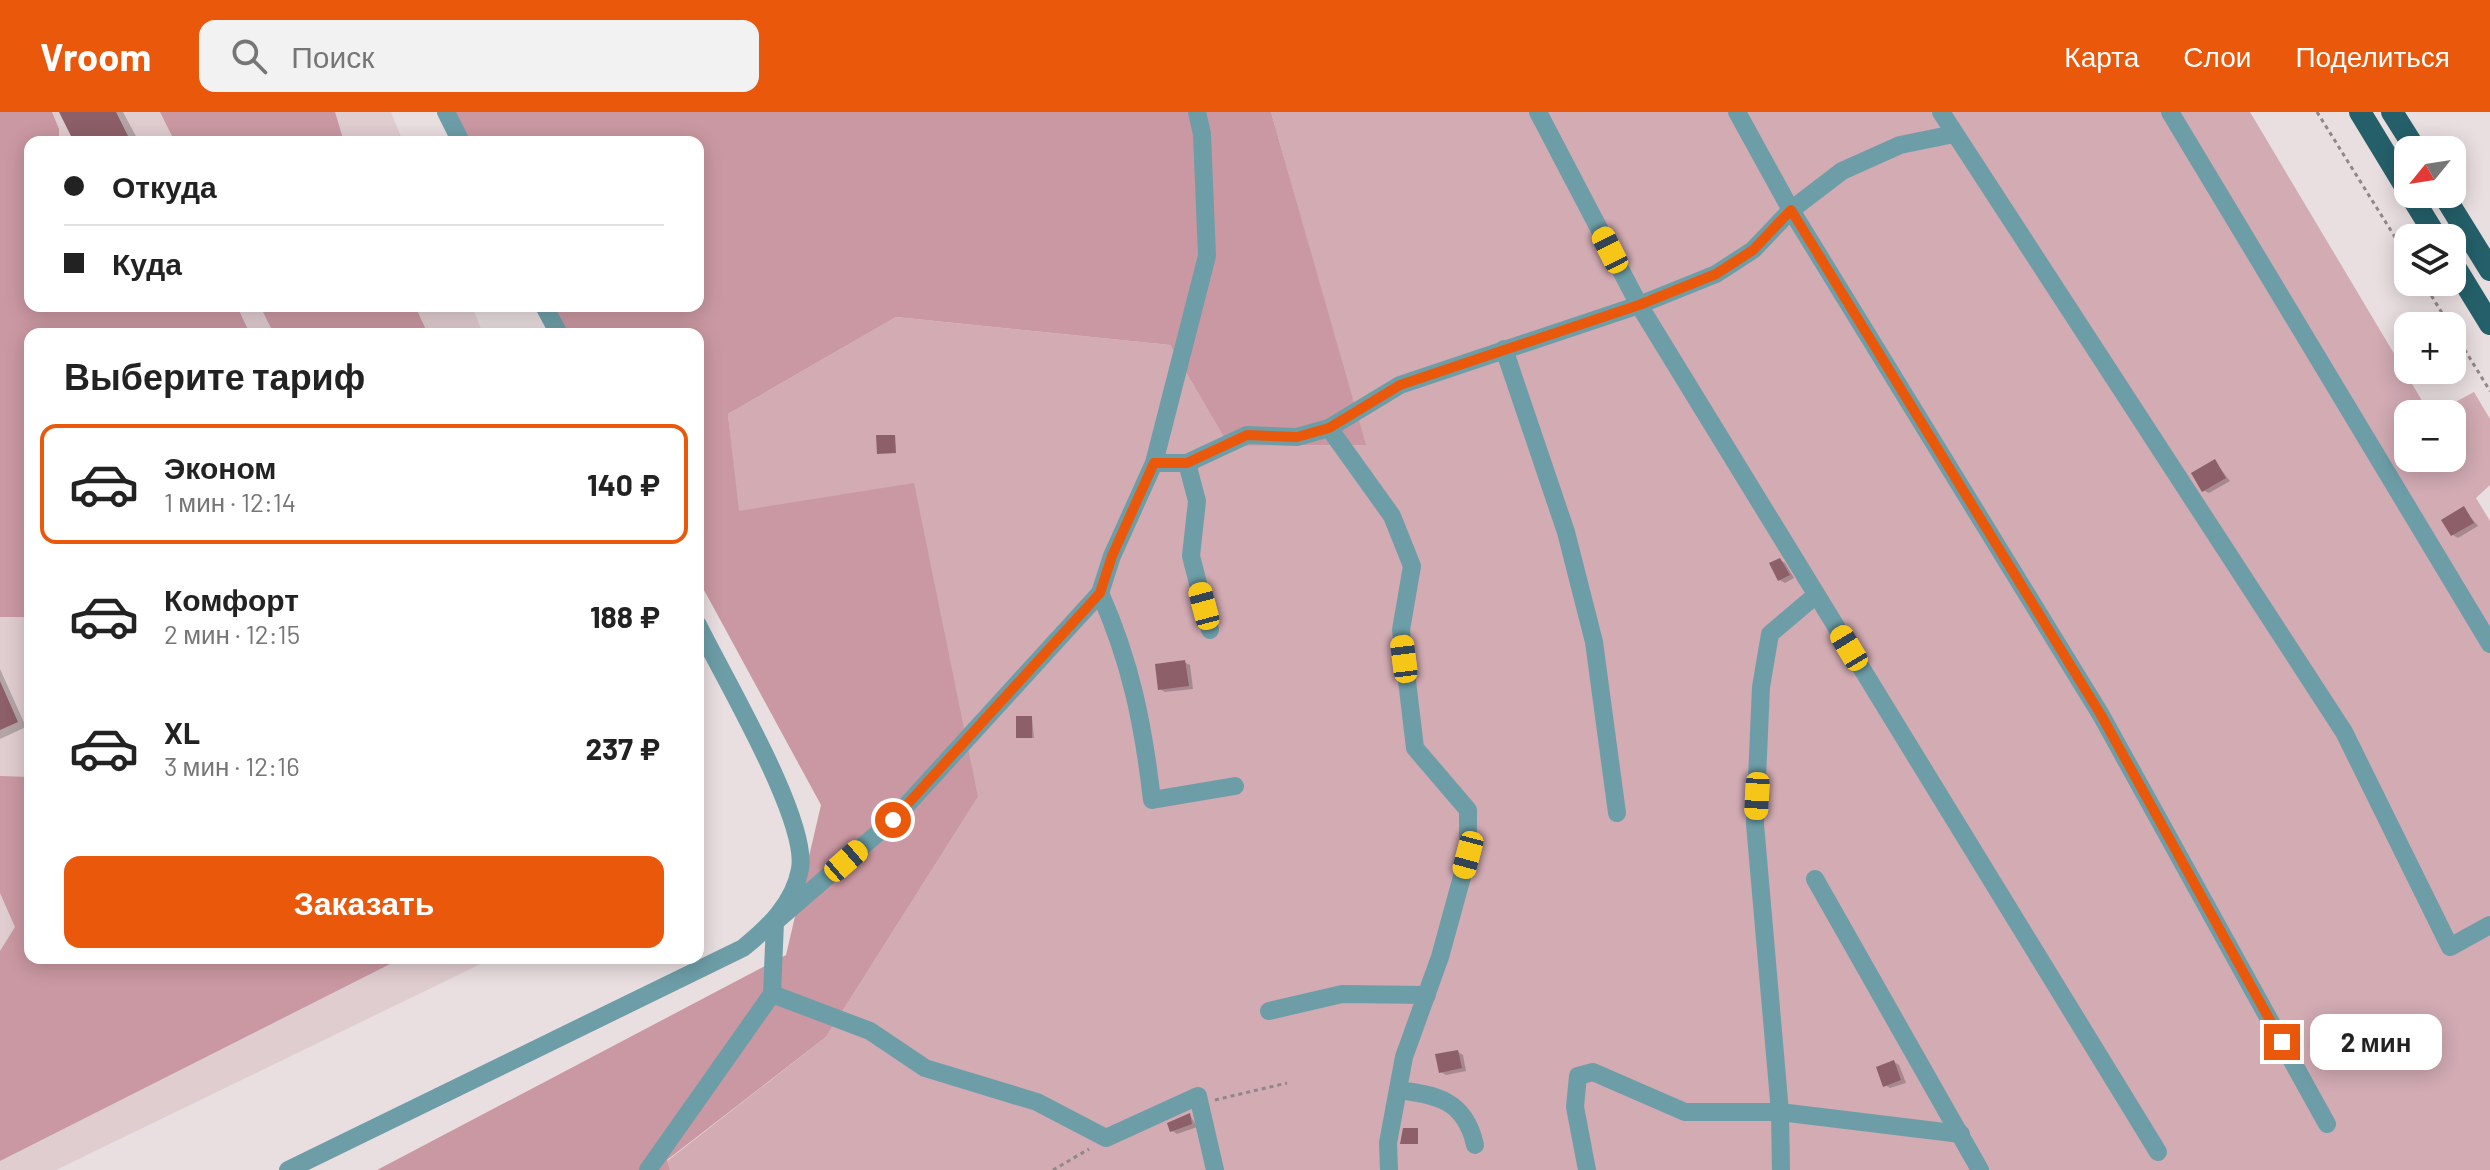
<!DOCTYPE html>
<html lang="ru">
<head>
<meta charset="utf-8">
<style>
  body { margin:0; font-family:Barlow,sans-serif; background:#f2f2f2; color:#222; height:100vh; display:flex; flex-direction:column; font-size:30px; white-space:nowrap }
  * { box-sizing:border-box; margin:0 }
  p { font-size:26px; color:#767676 }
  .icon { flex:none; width:44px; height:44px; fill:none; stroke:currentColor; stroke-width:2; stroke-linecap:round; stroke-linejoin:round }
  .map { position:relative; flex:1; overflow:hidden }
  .sheet { position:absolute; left:24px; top:216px; width:680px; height:636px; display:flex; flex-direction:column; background:#fff; border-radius:16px; box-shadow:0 4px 20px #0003 }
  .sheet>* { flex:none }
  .hud { position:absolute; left:24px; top:24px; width:680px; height:176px; border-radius:16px; box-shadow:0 4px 20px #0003; display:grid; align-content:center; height:176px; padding:0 40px; background:#fff }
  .needle { width:52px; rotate:240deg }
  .buttons { position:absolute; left:2394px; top:24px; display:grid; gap:16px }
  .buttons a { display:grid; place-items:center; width:72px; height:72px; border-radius:16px; background:#fff; box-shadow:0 4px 20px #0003; font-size:40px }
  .end { position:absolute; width:36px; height:36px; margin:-18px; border:10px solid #ea580c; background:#fff; box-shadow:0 0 0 4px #fff }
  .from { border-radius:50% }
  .bubble { position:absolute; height:56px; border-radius:16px; background:#fff; box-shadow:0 4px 20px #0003; font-size:26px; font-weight:700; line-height:56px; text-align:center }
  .car { position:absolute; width:24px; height:48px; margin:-24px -12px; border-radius:10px; box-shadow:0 0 6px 2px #0007; background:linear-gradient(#f5c518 24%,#345 0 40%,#f5c518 0 76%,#345 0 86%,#f5c518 0) }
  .hud b { display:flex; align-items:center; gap:28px; height:76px; font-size:30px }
  .hud b+b { border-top:2px solid #e0e0e0 }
  .hud i { width:20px; height:20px; background:#222 }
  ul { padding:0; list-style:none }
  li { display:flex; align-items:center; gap:24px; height:120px; margin:0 16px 12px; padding:0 24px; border:4px solid transparent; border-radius:16px }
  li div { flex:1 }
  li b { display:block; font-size:30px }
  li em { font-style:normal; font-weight:700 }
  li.current { border-color:#ea580c }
  li>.icon { width:72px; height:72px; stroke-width:1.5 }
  h2 { padding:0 40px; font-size:36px; line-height:96px }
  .button { display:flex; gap:16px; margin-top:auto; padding:16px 40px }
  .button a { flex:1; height:92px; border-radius:16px; background:#ea580c; color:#fff; font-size:32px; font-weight:700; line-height:92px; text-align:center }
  header { display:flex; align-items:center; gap:48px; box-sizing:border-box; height:112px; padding:0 40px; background:#ea580c; color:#fff }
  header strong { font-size:38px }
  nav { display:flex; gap:44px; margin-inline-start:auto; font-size:28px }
  .search { width:560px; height:72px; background:#f2f2f2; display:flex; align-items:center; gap:20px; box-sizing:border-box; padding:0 28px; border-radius:16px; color:#767676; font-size:30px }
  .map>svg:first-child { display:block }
  .built { fill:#e0cdd0 }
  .green { fill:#d2abb3 }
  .forest { fill:#ca98a2 }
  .shadow { fill:#0003 }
  .building { fill:#8d5f68 }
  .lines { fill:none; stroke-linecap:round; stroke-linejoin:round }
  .path { stroke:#8f8788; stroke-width:3; stroke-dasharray:4 4; stroke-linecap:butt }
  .minor { stroke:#6d9ea8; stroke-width:18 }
  .major { stroke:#25606a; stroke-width:22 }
  .route { stroke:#ea580c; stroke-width:10 }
</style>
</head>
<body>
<header>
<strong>Vroom</strong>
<div class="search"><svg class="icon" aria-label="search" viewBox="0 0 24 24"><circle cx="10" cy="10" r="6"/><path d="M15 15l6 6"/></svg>Поиск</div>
<nav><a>Карта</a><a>Слои</a><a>Поделиться</a></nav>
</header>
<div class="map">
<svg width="2490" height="1058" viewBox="0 0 2490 1058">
  <rect width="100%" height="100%" fill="#e9dee0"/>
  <path class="built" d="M0,0H391L403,30H30V194H472L483,222H30V846H493L56,1058H0Z"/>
  <path class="green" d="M1271,0H2250L2430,302H2408V346H2452V302H2433L2474,280L2490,307V373L2476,386L2490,409V1058H670L667,1049L826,925L978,685L738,400L728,302L896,205L1170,233L1229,334L1365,333Z"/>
  <g class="forest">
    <path d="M0,0H52L59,17V30H30V194H237L250,222H30V510L28,505H0Z"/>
    <path d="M160,0H335L344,30H175Z"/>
    <path d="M450,0H1271L1366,333L1229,334L1170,233L896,205L728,302L739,399L914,371L978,685L826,925L667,1048L670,1058H377L786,843L821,693L698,467V222H565L550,194H698V30H463Z"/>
    <path d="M260,194H415L428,222H274Z"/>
    <path d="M0,664L30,665V846H402L0,1049V839L15,815L0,781Z"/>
  </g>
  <g class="shadow">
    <path d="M61,0H123L139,30H76Z"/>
    <path d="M2215,350L2230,369L2209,381L2203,378Z"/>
    <path d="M2464,397L2478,414L2458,426L2453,423Z"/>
    <path d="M1780,448L1785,451L1794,466L1785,471L1780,468Z"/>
    <path d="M1184,550L1190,553L1193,577L1165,580L1160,577Z"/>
    <path d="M0,557L26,615L0,627Z"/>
    <path d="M1032,606L1034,626L1018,625Z"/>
    <path d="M1458,940L1463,943L1466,959L1446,963L1441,960Z"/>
    <path d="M1894,950L1899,953L1906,971L1890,976L1885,973Z"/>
    <path d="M1190,1003L1197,1015L1177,1022L1171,1018Z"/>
  </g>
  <g class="building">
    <path d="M59,0H116L131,30H74Z"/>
    <path d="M876,323H895L896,341L877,342Z"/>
    <path d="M2215,347L2226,366L2202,380L2191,361Z"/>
    <path d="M2464,394L2474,411L2451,424L2441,408Z"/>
    <path d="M1780,446L1790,463L1778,469L1769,451Z"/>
    <path d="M1185,548L1189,574L1158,578L1155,552Z"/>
    <path d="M0,569L18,610L0,618Z"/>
    <rect x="1016" y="604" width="16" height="22"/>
    <path d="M1458,938L1462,956L1439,961L1435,942Z"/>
    <path d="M1894,948L1901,968L1883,975L1876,955Z"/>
    <path d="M1190,1001L1192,1012L1170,1020L1167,1011Z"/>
    <path d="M1403,1016H1418V1032H1400Z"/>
  </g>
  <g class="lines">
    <g class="path">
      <path d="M2317,0L2408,146"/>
      <path d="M2423,170L2450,214"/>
      <path d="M2452,217L2490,279"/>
      <path d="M1215,988L1287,971"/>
      <path d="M1053,1058L1089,1037"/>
    </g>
    <g class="minor">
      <path d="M446,0L461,30"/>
      <path d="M1538,0L1639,193L2158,1040"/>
      <path d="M1737,0L1791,98L2101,603L2327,1012"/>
      <path d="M1941,0L2344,620L2450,835L2490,813"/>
      <path d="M2170,0L2490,532"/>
      <path d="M544,194L559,222"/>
      <path d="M1504,237L1566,420L1594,530L1617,701"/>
      <path d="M1329,316L1392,404L1412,454L1401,518L1415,636L1468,698V743L1440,845L1404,945L1388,1031L1389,1058"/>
      <path d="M1154,351H1187L1197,389L1191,444L1210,518"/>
      <path d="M1187,351L1247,323L1297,325L1329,316L1400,273L1639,193L1716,162L1753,138L1791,98L1842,59L1900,33L1954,22"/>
      <path d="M1100,481C1131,551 1143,611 1152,688L1235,674"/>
      <path d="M1816,483L1770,522L1761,575L1755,712L1780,1000L1961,1022"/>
      <path d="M1815,767L1980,1058"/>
      <path d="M772,882L870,919L925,956L1037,990L1106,1026L1198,984L1215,1058"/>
      <path d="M1269,899L1342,882L1427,883"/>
      <path d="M1398,978C1437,983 1465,988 1475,1033"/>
      <path d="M288,1058L743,836C768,816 794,791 800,757C809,708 722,563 698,513"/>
      <path d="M648,1058L772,882L775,810L893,708L1100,481L1112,444L1154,351L1207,144L1202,22L1197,0"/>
      <path d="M1587,1058L1575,995L1578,964L1593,960L1685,1000H1780L1781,1058"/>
    </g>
    <g class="major">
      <path d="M2360,0L2408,79"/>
      <path d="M2392,0L2416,38"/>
      <path d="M2410,82L2437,126"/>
      <path d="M2443,82L2490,158"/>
      <path d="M2452,150L2490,212"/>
    </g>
  </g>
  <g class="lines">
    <path class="route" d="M893,708L1100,481L1112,444L1154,351H1187L1247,323L1297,325L1329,316L1400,273L1639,193L1716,162L1753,138L1791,98L2101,603L2282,930"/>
  </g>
</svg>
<div class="buttons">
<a><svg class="needle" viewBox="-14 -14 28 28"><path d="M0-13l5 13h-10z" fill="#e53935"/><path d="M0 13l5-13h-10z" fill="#767676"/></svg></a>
<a><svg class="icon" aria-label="layers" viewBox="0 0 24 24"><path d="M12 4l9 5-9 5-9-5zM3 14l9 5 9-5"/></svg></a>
<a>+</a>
<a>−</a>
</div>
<i class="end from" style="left:893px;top:708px"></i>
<i class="end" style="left:2282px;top:930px"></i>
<div class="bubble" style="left:2310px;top:902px;width:132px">2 мин</div>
<i class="car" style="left:1610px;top:138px;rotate:333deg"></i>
<i class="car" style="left:1204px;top:494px;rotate:345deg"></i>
<i class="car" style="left:1849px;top:536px;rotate:329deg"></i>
<i class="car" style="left:1404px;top:547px;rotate:353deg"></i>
<i class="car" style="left:1757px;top:684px;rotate:183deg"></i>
<i class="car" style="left:1468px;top:743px;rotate:195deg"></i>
<i class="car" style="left:846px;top:749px;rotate:49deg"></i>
<div class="hud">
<b><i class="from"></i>Откуда</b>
<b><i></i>Куда</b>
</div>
<section class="sheet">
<h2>Выберите тариф</h2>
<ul>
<li class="current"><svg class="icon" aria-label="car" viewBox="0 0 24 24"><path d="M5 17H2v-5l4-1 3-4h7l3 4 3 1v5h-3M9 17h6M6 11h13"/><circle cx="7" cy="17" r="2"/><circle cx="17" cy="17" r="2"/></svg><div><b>Эконом</b><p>1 мин · 12:14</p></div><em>140 ₽</em></li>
<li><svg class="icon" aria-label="car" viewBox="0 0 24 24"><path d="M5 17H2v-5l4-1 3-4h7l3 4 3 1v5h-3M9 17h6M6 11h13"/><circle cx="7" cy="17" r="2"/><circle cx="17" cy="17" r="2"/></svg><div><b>Комфорт</b><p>2 мин · 12:15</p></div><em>188 ₽</em></li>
<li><svg class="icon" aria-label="car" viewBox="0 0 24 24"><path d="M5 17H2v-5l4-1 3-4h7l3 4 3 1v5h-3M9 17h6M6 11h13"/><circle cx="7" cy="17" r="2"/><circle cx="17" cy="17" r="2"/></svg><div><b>XL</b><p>3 мин · 12:16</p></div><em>237 ₽</em></li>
</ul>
<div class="button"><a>Заказать</a></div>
</section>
</div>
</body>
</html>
